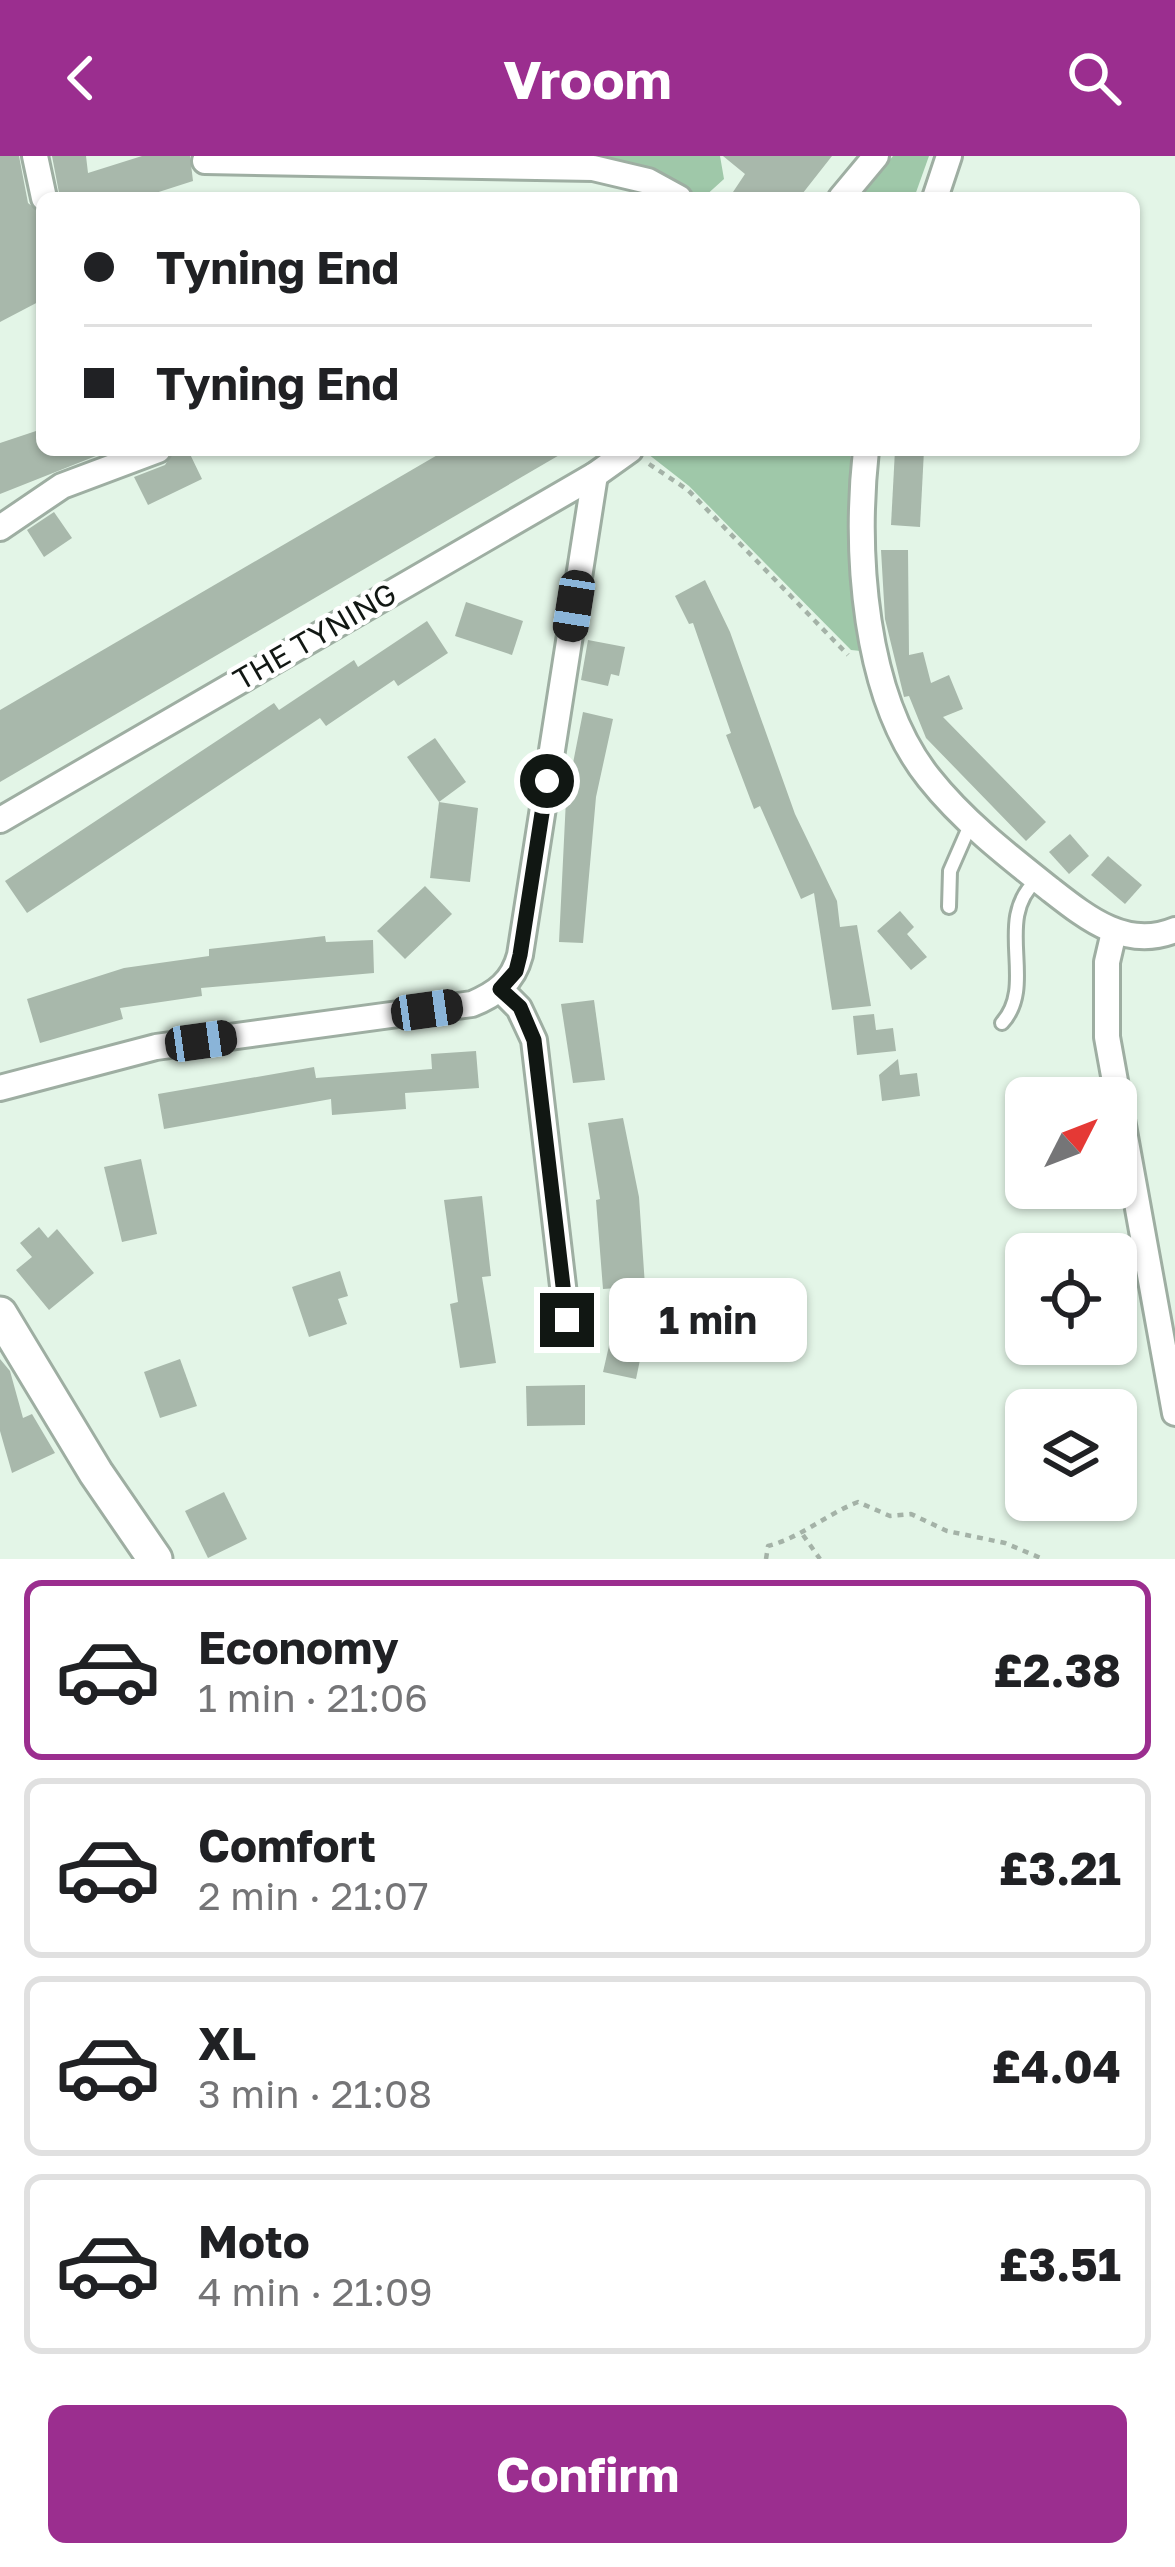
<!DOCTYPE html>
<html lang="en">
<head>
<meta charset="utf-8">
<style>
  body { margin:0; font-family:"Golos Text",sans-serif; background:#f6f6f6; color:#202124; height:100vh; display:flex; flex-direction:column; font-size:45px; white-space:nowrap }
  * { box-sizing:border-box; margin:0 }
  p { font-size:39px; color:#757577 }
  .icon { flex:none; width:66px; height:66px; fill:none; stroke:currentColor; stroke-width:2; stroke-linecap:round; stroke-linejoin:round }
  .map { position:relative; height:1403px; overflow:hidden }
  .drawer { display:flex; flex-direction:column; background:#fff; flex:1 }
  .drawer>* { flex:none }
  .hud { position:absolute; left:36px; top:36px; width:1104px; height:264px; border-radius:18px; box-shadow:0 3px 9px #0004; display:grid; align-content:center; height:264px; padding:0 48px; background:#fff }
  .needle { width:78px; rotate:48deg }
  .controls { position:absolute; left:1005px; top:921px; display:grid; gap:24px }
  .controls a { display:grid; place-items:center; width:132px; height:132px; border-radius:18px; background:#fff; box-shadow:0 3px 9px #0004; font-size:60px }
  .end { position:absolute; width:54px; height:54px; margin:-27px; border:15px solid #111713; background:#fff; box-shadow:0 0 0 6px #fff }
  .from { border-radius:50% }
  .bubble { position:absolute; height:84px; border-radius:18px; background:#fff; box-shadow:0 3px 9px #0004; font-size:39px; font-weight:700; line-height:84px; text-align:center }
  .car { position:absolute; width:36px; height:72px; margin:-36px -18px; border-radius:15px; box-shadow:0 0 9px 3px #0007; background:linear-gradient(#222 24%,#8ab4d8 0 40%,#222 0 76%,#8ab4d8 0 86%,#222 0) }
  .hud b { display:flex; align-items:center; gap:42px; height:114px; font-size:45px }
  .hud b+b { border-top:3px solid #e0e0e0 }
  .hud i { width:30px; height:30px; background:#202124 }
  ul { padding:21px 0 0; list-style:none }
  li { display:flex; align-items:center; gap:36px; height:180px; margin:0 24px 18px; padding:0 24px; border:6px solid #e0e0e0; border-radius:18px }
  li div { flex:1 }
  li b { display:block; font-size:45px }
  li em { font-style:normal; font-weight:700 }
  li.active { border-color:#9b2e8f }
  li>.icon { width:108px; height:108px; stroke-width:1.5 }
  .primary-button { display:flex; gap:24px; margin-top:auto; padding:24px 48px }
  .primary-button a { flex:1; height:138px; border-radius:18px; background:#9b2e8f; color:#fff; font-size:48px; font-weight:700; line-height:138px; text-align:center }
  header { display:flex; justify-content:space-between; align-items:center; height:156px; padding:0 48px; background:#9b2e8f; color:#fff; font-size:54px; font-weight:700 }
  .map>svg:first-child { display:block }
  .green { fill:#9fc8a9 }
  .building { fill:#a8b8ab }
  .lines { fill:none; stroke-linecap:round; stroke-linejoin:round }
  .lane-casing { stroke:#9eaea2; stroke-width:18 }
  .street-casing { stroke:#9eaea2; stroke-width:30 }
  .secondary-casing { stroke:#9eaea2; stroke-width:39 }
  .path { stroke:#a4b2a7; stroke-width:4.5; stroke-dasharray:6 6; stroke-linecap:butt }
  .lane { stroke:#fff; stroke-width:12 }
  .street { stroke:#fff; stroke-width:24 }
  .secondary { stroke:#fff; stroke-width:33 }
  .route { stroke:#111713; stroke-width:15 }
  .labels { text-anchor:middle; stroke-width:9; stroke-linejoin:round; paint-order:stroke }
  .street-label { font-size:30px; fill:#111713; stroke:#fff }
</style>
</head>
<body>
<header><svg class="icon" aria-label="back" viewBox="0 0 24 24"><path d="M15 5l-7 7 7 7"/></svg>Vroom<svg class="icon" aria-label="search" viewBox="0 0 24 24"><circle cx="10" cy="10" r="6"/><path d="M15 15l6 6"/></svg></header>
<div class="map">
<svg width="1175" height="1403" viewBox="0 0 1175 1403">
  <rect width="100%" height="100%" fill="#e3f5e7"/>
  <g class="green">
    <path d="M577,0H720L724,23L703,42L644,11Z"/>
    <path d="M893,0H929L914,42H859Z"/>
    <path d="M652,294H850L861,495L851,494L689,330L648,298Z"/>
  </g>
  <g class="building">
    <path d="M0,0H19L28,47L42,58V144L0,166Z"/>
    <path d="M52,0H86L88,17L142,0H190L193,25L140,42H60Z"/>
    <path d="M723,0H832L799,42H729L745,18Z"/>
    <path d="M42,273V294H111L0,338V287Z"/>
    <path d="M174,294H188L202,323L148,349L134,321L165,309Z"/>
    <path d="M446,294H568L0,626V554Z"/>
    <path d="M895,294H924L920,371L891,369Z"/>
    <path d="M54,356L72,382L44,401L27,374Z"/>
    <path d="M881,394H908L909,499L923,496L931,527L949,519L963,553L943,561L1046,666L1026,685L926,582L909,540L904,541L885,463Z"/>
    <path d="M705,424L730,476L795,658L837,745L840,771L857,769L871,850L832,854L814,737L801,743L760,650L754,653L726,579L731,577L693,467L689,468L675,440Z"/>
    <path d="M466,446L523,465L512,499L455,480Z"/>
    <path d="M427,465L448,497L398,530L394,524L326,570L320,562L27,757L5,725L274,547L279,554L354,504L358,511Z"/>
    <path d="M588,484L625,491L619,520L611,518L608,530L581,524Z"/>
    <path d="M583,556L613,563L596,641L583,787L559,786L566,643Z"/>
    <path d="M435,582L466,626L439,646L407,601Z"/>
    <path d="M439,646L478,652L470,726L430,722Z"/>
    <path d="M1070,678L1089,700L1069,718L1049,696Z"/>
    <path d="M1108,700L1142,729L1125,748L1091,719Z"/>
    <path d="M425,730L452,758L405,803L377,775Z"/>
    <path d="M900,755L914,771L907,778L927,801L911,814L877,775Z"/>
    <path d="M325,780L326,786L373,784L374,817L201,832L202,840L120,852L123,863L40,887L27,843L124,812L209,800V793Z"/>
    <path d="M594,844L605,924L573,927L561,848Z"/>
    <path d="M874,858L876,874L893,872L896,895L857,899L853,860Z"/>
    <path d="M476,895L479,932L405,937L406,953L332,959L331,943L164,973L158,938L314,911L316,922L432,913L431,898Z"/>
    <path d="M898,903L900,919L917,917L920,940L882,945L879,919Z"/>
    <path d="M623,962L639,1041L645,1130L603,1133L596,1044L600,1043L588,967Z"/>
    <path d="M141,1003L157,1078L122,1086L104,1011Z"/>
    <path d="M482,1040L491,1120L482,1121L496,1207L460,1212L450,1148L458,1146L444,1044Z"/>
    <path d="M39,1071L48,1082L57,1073L94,1117L49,1154L16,1114L32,1101L20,1087Z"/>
    <path d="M340,1115L348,1140L338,1143L347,1168L309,1181L292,1131Z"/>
    <path d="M614,1168L646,1175L636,1223L603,1216Z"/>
    <path d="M0,1203L10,1215L23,1262L32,1258L55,1297L12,1317L0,1275Z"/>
    <path d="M180,1203L197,1250L160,1262L144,1216Z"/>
    <path d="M585,1229V1269L527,1270L526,1230Z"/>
    <path d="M224,1336L247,1383L208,1402L185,1355Z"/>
  </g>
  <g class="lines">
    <g class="lane-casing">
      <g id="lane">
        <path d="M949,751L950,715L971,667"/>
        <path d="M1002,867C1038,828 992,763 1037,724"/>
      </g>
    </g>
    <g class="street-casing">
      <g id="street">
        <path d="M35,0L44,42"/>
        <path d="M205,5L593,12L648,25L679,42"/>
        <path d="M841,42L876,0"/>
        <path d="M935,42L949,0"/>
        <path d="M866,294C855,395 863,540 929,622C963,665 1008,700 1051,734C1088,763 1127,794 1175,774"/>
        <path d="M0,372L62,330L158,294"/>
        <path d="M0,664L595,319L630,294"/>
        <path d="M1114,776L1107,806V881L1175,1257"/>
        <path d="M500,833L519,852L534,884L567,1164"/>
        <path d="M0,932L156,891L472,848C496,838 513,826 520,799L595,319"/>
      </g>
    </g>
    <g class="secondary-casing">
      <path id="secondary" d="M0,1158L96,1317L155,1403"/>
    </g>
    <g class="path">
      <path d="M649,308L688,334L848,499"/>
      <path d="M803,1379L820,1403"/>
      <path d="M766,1403L768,1390C802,1381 825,1359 858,1346L890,1360L911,1358L947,1375L1005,1387L1043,1403"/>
    </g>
    <use href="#lane" class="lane"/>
    <use href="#street" class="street"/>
    <use href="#secondary" class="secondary"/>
  </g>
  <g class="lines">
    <path class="route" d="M547,625L520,799L516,815L500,833L520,851L534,884L567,1164"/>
  </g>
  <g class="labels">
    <g class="street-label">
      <text transform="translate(315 481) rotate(-30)" y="10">THE TYNING</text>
    </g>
  </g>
</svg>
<div class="controls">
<a><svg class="needle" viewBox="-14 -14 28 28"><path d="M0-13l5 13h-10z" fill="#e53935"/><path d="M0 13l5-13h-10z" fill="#757577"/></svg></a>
<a><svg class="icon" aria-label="locate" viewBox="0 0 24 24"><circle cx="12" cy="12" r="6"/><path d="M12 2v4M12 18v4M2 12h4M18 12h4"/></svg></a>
<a><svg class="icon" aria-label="layers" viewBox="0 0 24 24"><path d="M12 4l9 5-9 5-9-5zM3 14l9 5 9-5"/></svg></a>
</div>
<i class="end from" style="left:547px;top:625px"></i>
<i class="end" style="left:567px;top:1164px"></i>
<div class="bubble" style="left:609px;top:1122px;width:198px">1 min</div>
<i class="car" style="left:574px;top:450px;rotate:189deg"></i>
<i class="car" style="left:427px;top:854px;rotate:82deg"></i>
<i class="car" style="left:201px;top:885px;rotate:82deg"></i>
<div class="hud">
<b><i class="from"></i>Tyning End</b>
<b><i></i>Tyning End</b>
</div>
</div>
<section class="drawer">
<ul>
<li class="active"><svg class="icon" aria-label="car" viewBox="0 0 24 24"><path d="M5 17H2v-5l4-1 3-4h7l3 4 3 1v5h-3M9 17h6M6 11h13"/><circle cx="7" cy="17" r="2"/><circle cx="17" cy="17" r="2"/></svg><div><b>Economy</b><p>1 min · 21:06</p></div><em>£2.38</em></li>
<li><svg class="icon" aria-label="car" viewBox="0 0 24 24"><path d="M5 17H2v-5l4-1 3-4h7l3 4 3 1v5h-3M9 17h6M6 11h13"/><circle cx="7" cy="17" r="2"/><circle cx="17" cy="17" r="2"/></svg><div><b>Comfort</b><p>2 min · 21:07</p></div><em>£3.21</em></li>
<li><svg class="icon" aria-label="car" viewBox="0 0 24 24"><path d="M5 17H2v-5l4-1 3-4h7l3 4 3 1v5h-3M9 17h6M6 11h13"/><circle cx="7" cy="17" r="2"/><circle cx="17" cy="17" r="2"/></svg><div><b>XL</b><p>3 min · 21:08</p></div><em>£4.04</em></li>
<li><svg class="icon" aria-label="car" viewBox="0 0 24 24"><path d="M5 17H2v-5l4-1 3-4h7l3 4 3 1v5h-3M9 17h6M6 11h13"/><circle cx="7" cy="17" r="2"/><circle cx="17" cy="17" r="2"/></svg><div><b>Moto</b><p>4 min · 21:09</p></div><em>£3.51</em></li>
</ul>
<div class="primary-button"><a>Confirm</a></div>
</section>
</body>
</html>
